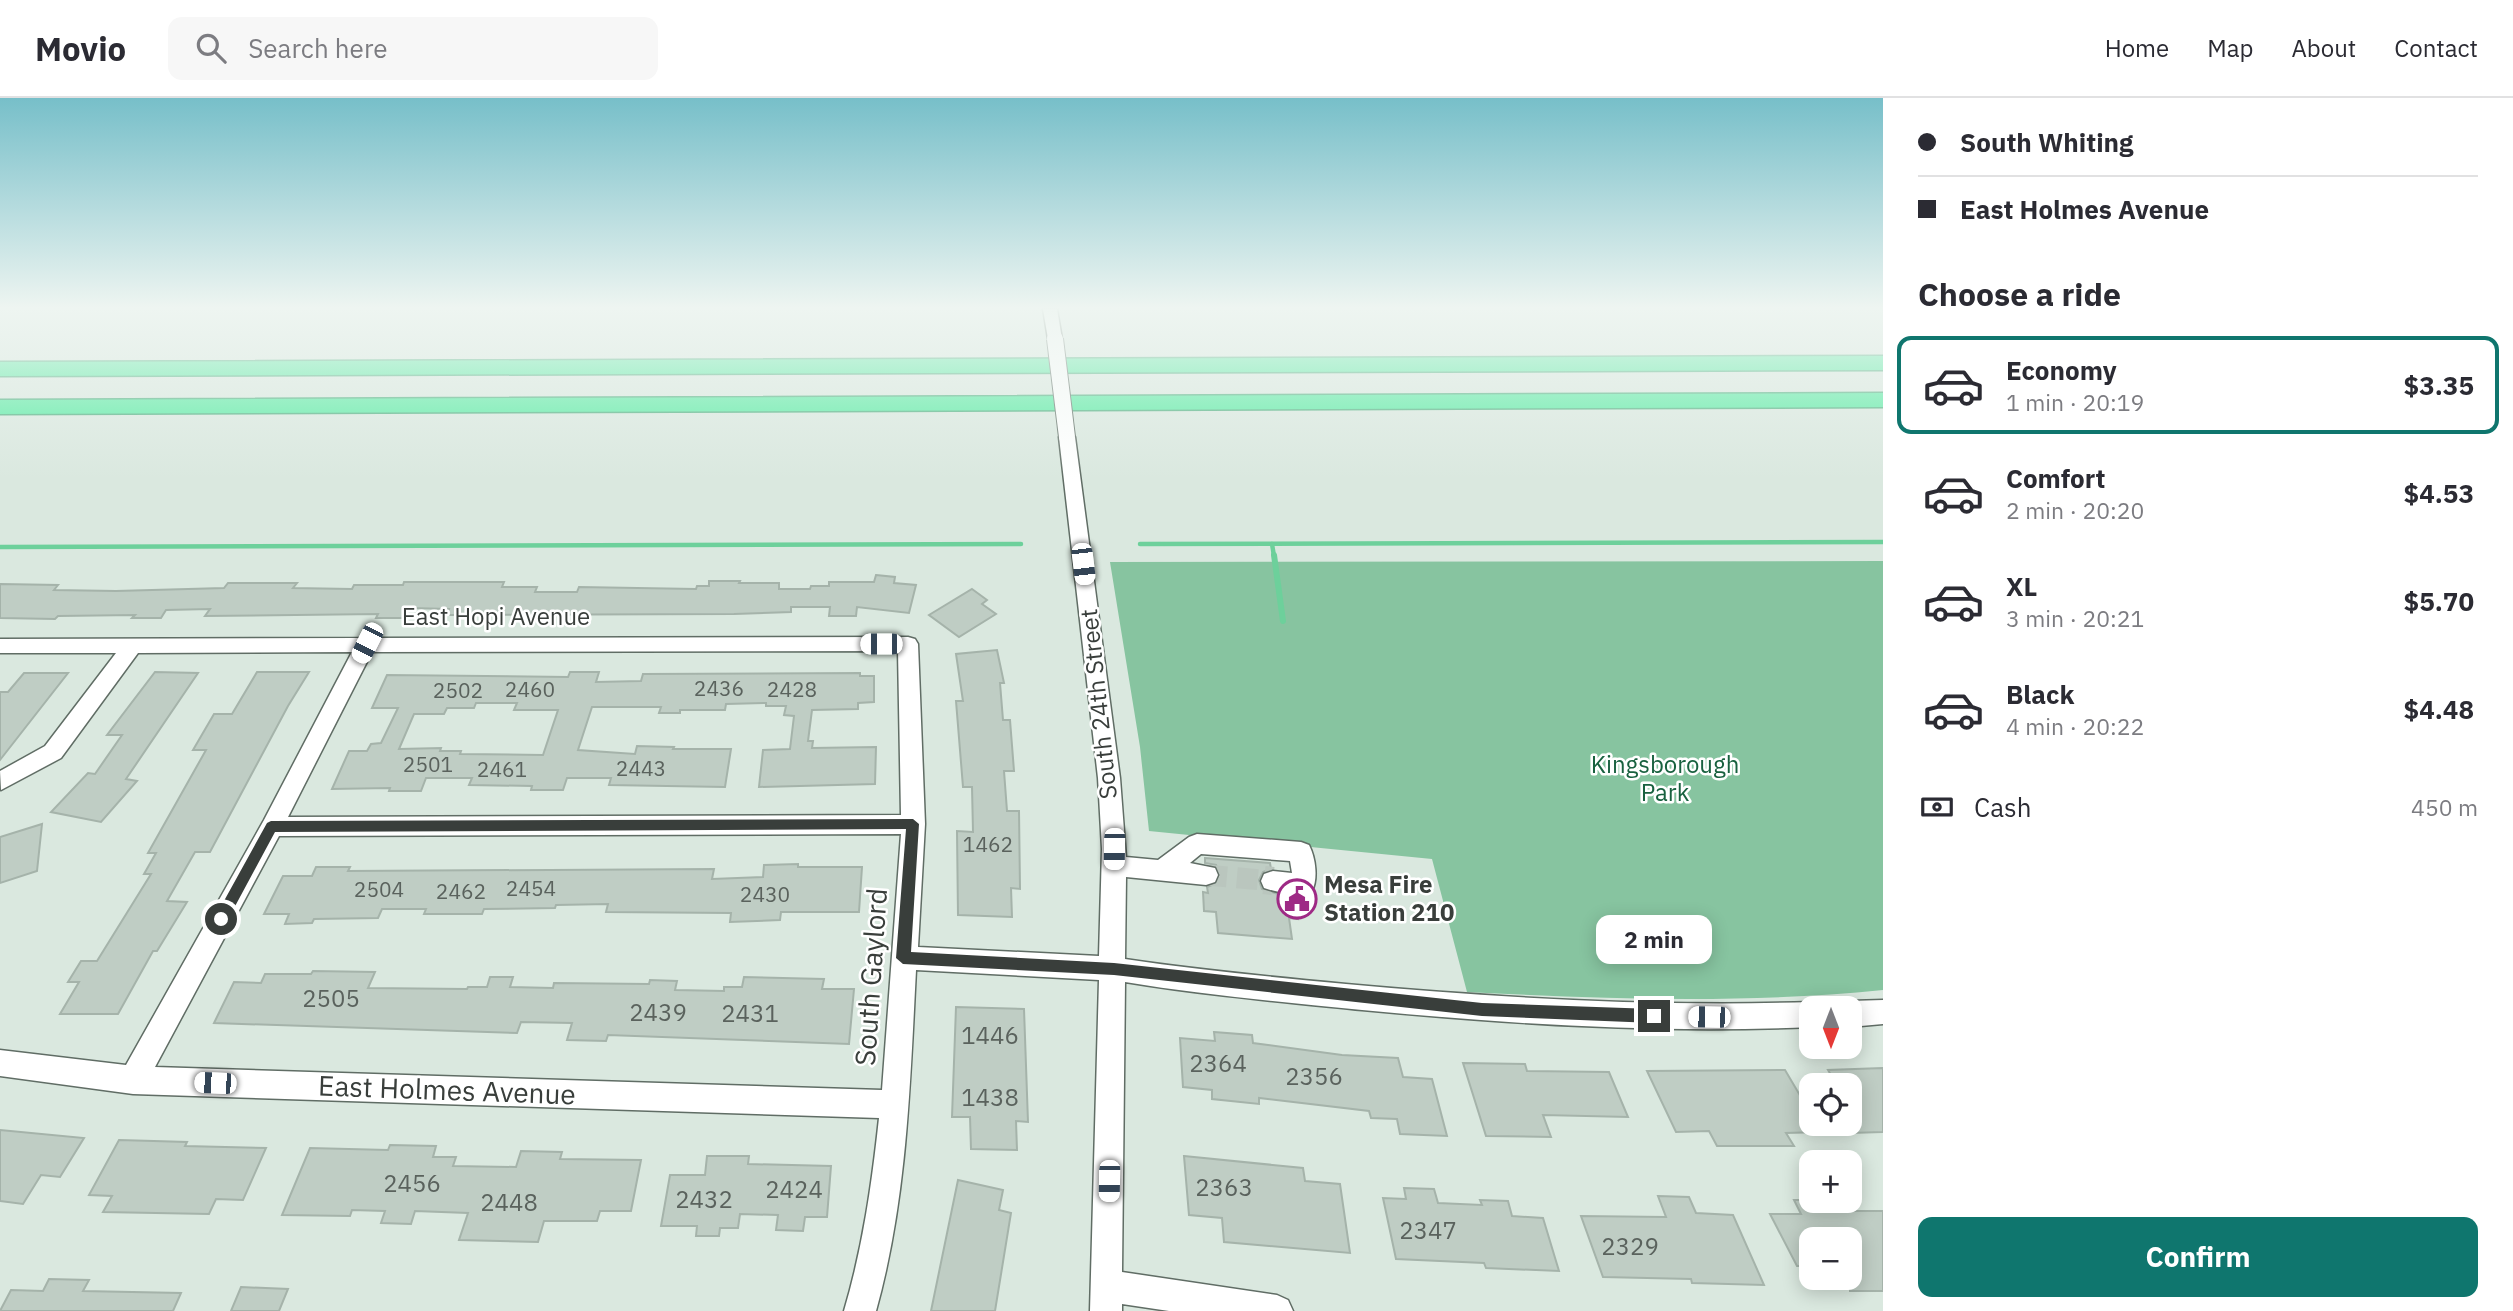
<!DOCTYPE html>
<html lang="en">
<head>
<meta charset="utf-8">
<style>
  body { margin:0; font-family:"IBM Plex Sans",sans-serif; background:#f7f7f7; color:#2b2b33; height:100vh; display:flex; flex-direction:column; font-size:26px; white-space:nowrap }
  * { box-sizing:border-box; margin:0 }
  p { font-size:23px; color:#7c7c81 }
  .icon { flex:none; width:38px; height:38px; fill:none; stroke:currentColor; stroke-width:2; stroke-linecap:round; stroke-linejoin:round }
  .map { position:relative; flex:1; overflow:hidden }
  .panel { display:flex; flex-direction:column; background:#fff; width:630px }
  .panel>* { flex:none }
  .guide { display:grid; align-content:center; height:154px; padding:0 35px; background:#fff }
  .needle { width:46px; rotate:180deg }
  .tools { position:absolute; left:1799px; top:898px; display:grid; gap:14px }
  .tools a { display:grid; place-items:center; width:63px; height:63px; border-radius:14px; background:#fff; box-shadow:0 4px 18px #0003; font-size:35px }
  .end { position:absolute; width:32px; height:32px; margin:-16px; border:9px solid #393e3b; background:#fff; box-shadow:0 0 0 4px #fff }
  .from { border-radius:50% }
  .bubble { position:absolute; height:49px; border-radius:14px; background:#fff; box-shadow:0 4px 18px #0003; font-size:23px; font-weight:800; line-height:49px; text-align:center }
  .car { position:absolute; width:21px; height:42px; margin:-21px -10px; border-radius:9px; box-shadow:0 0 5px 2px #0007; background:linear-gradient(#fff 24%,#345 0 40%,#fff 0 76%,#345 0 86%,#fff 0) }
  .guide b { display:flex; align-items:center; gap:24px; height:66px; font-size:26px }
  .guide b+b { border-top:2px solid #e1e1e2 }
  .guide i { width:18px; height:18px; background:#2b2b33 }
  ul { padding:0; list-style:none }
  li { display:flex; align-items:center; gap:21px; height:98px; margin:0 14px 10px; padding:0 21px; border:4px solid transparent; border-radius:14px }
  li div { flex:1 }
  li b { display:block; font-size:26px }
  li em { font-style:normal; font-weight:800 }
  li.on { border-color:#0f766e }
  li>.icon { width:63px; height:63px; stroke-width:1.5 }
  h2 { padding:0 35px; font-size:32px; line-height:84px }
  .pay { display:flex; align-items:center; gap:18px; height:77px; padding:0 35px; font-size:26px }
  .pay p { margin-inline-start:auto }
  .action { display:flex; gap:14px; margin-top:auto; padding:14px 35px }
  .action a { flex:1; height:80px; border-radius:14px; background:#0f766e; color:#fff; font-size:28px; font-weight:800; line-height:80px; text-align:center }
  header { display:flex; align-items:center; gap:42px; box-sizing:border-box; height:98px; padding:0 35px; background:#fff; border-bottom:2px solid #e1e1e2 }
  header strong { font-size:33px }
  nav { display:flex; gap:38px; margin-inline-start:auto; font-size:24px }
  .search { width:490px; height:63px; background:#f7f7f7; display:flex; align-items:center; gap:18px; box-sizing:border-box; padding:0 24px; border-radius:14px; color:#7c7c81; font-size:26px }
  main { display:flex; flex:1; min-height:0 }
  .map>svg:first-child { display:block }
  .green { fill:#87c4a0 }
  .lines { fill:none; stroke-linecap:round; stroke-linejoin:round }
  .stream-far1 { stroke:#6dd09b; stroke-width:4.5 }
  .stream { stroke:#6dd09b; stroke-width:6 }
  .building { fill:#bfcdc4; stroke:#a5b3aa; stroke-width:2; fill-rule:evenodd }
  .minor-tunnel-far1 { stroke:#bac6be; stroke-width:21; stroke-dasharray:21 10; stroke-linecap:butt }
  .minor-tunnel { stroke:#bac6be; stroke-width:28; stroke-dasharray:28 14; stroke-linecap:butt }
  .minor-casing { stroke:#606d65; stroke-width:3 }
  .highway-casing { stroke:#4bae7d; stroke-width:3 }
  .minor { fill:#fff; fill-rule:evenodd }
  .highway { fill:#54eba1; fill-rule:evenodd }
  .minor-bridge-casing { stroke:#606d65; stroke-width:18; stroke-linecap:butt }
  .minor-bridge { stroke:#fff; stroke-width:16 }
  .route { fill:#393e3b }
  .labels { text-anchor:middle; stroke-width:5; stroke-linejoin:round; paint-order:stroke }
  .number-label { font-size:21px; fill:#5a625d }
  .street-label { font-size:24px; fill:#393e3b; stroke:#fff }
  .park-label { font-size:24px; fill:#18613f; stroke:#fff }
  .poi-label { font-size:24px; font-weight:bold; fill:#393e3b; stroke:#fff; text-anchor:start }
  .near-number-label { font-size:24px; fill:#5a625d }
  .near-street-label { font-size:28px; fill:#393e3b; stroke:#fff }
</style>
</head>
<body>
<header>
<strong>Movio</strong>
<div class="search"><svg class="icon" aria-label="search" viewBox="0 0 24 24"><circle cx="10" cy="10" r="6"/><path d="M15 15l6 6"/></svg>Search here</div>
<nav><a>Home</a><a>Map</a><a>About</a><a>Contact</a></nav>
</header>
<main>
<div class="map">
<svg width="1883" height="1213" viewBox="0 0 1883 1213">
  <rect width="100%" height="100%" fill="#dae8df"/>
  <path class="green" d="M1883,463V892C1745,906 1605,901 1467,894L1432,761L1149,733L1140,649L1110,464Z"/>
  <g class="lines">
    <g class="stream-far1">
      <path d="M1140,446L1883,444"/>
      <path d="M1272,446L1274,458"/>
      <path d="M0,449L1021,446"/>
    </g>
    <path class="stream" d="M1274,457L1283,523"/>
  </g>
  <g class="building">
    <path d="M876,477L895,479L894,485L916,487L909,515L857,509L856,518H829L830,509H791V514L734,516L447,517L449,511L409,510L404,520H376L378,516L205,518L210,511L166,512L161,520H132L135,517L58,518L55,521L0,520V486L58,487L54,492L116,493L224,490L228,485H297L293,490L352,491L354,487H403L404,484H504L502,489H537L535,494H577L579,489L696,491L697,488H709V483H740L739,485H779V491H810L811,488H829V484H874Z"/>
    <path d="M972,491L987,502L982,506L996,516L959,539L929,517Z"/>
    <path d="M997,552L1004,585H1000L1003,622H1010L1014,673H1004L1007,713H1019L1020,791L1011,790L1012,819L958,817L957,733L973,734L972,689H963L956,603H963L956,556Z"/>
    <path d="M155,574L198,575L126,681L137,683L101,724L51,714L88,675L95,676L122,637H107Z"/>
    <path d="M257,574H309L288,608L210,754H195L167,803L187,804L157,853H153L118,916H60L79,884H68L81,863H97L151,776H144L156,755H148L206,652H193L214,616H232Z"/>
    <path d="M570,574H599L596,584L641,583L643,576L860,575V578H874V604L858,605V611L812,612L808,643H813L812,650L876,649L875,686L759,689L763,652L790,651L794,618L784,617L786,608H766V605L726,606L725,612H680V615H659L661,609H592L578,652L635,656L637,648L674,649L673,651H731L725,689L609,687L611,680H567L563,692H531L532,688L469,687L472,680H426L421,693H389L390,690L332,691L349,653H367L371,646L381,645L398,610H372L387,577L568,579ZM476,605H517L514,612H558L543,657L460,656L461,653H440L441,650L399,651L414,616H444L447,610H474Z"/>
    <path d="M24,575H68L0,662V594H8Z"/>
    <path d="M42,726L37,773L0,785V739Z"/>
    <path d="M1205,760L1270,765L1271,771L1263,774L1259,782L1262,791L1281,797L1300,798L1302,812H1296L1298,821L1289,820L1292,841L1218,835L1216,814L1204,813L1203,794L1208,795L1207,789L1217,785L1220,776L1216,767L1205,765Z"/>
    <path d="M798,766V769H862L859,814H781L780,822L730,824L731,815L606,814L608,806L556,807L555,810L484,811L482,816H424L426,811H382L378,820L314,821L312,825L285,826L289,816H264L283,778H312L316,769H350L348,773L714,771L712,781L763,779L764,767Z"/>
    <path d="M313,873L375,874L368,890L467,891L468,889H487L490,879H513L510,889L553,890L554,885L649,886L650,882L677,883L675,892L724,893V889H742L744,879L824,881L822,891H854L849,946L608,937L606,943L567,942L572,925L521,924L517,935L214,925L234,884L261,885L265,876H311Z"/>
    <path d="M956,909L1024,911L1028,1024L1016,1023L1017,1052L971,1051L970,1019H952Z"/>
    <path d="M1214,934L1252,937L1253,945L1342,957L1398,960L1403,979L1432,981L1447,1038L1400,1036L1397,1021L1371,1020L1369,1013L1259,1000V1006L1212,1001V992L1183,989L1180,940L1215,943Z"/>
    <path d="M1463,965L1525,966L1527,973L1609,974L1628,1019L1543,1017L1551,1039L1486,1038Z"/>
    <path d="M1883,970V1034L1850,1035V987H1837L1828,972Z"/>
    <path d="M1785,972L1811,1016V1026H1816L1821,1034L1786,1035L1794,1048H1717L1709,1033L1676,1034L1647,973Z"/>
    <path d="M0,1032L84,1040L60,1079L41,1077L23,1106L0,1103Z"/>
    <path d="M119,1042L187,1044L185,1048L266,1050L243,1102L216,1101L209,1116L103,1114L112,1098L89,1097Z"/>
    <path d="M390,1047L436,1048L433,1059H456L453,1068L516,1069L521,1053L562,1054L560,1061L641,1062L631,1113H600L597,1123H544L538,1144L459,1142L468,1115L415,1113L411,1126L381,1125L385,1113L352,1112L350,1118L282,1117L310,1050L388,1052Z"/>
    <path d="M707,1058H749L748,1066L831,1068L827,1119H805L803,1133L776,1132L778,1117L740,1116L738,1130H720L719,1138H696L697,1128H661L670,1077H705Z"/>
    <path d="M1184,1058L1303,1070L1305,1083L1340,1086L1350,1155L1224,1144L1222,1120L1189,1117Z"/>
    <path d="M958,1082L1003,1092L999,1112L1011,1115L995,1213H931Z"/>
    <path d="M1404,1090L1434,1091L1438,1105L1482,1107L1480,1102L1508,1103L1512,1118L1543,1120L1559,1173L1486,1170L1484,1165L1396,1161L1383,1100L1406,1101Z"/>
    <path d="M1658,1098L1689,1099L1696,1115L1733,1117L1764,1187L1692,1185L1691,1181L1603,1179L1581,1118L1666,1119Z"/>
    <path d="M1794,1102H1827L1833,1113H1883V1193H1850V1141H1811V1168H1797L1770,1116H1801Z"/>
    <path d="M49,1181L89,1182L83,1193L181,1195L173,1213H0L11,1192L43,1193Z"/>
    <path d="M241,1189L288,1191L279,1213H231Z"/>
  </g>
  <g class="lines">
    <path class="minor-tunnel-far1" d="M1206,777L1273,783"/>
    <path class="minor-tunnel" d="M1264,782L1273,783"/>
    <g class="minor-casing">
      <g id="minor">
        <path d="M1043,211H1057L1062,241L1060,244H1050L1048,241Z"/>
        <path d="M1067,334L1075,339L1120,680L1126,759L1158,762L1189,739L1197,736L1301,744L1309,747C1316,761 1318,781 1312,793C1297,798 1279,795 1264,790L1261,783L1264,776L1273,773L1292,775L1290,763L1201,756L1190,765L1215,770L1218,777L1215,784L1206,787L1126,779L1125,861C1198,872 1272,879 1346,886C1501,900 1655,909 1811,904L1821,910H1811V929C1661,936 1511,926 1362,912C1283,904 1203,897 1125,884L1122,1174L1277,1197L1288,1202L1293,1213H1169L1122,1206V1213H1090L1099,882L916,872C910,987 907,1102 876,1213H844C863,1149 872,1085 879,1020L133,996L0,978V952L126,967L264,722L352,554L138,555L61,660L1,692L0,673L45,648L116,555H0V541L360,540L367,538L374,540L908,539L915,541L918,546L925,726L918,849L1099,858L1102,751L1098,680L1059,339ZM898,553L901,717L288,719L372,554ZM901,736L882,992L155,969L279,738Z"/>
        <path d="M1883,902V926L1850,929V910H1839L1850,903Z"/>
      </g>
    </g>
    <g class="highway-casing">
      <g id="highway">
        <path d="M1883,258V272L0,278V264Z"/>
        <path d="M1883,295V309L0,316V302Z"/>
      </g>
    </g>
    <use href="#minor" class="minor"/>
    <use href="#highway" class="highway"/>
    <g class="minor-bridge-casing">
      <path id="minor-bridge" d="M1055,241L1067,339"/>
    </g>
    <use href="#minor-bridge" class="minor-bridge"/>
  </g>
  <linearGradient id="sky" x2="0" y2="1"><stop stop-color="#77bfc9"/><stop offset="0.55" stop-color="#eef5f1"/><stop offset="1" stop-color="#eef5f1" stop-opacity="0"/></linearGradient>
  <rect width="1883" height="381" fill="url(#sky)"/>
  <path class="route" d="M913,721L919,726L911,854L1114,865L1482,905L1654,911L1661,918L1654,925L1482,918L1114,877L903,866L896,860L906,731L275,734L226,825H216L214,821L267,725L271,723Z"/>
  <defs>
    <g id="civic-ring" transform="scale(2.0125)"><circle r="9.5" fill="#fff" stroke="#9e2a85" stroke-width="1.5"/><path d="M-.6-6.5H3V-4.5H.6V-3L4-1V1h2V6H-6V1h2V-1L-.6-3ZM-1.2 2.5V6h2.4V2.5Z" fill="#9e2a85"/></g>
  </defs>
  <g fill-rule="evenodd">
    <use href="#civic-ring" x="1297" y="801"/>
  </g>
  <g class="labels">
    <g class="number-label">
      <text x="719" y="598">2436</text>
      <text x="530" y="599">2460</text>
      <text x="792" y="599">2428</text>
      <text x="458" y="600">2502</text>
      <text x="428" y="674">2501</text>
      <text x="641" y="678">2443</text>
      <text x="502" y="679">2461</text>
      <text x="988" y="754">1462</text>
      <text x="531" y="798">2454</text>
      <text x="379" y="799">2504</text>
      <text x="461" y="801">2462</text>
      <text x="765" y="804">2430</text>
    </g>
    <g class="street-label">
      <text x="496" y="527">East Hopi Avenue</text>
      <text transform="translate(1099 606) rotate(-96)" y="8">South 24th Street</text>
    </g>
    <g class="park-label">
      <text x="1665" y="675">Kingsborough<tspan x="1665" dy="28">Park</tspan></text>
    </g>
    <g class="poi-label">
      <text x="1324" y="795">Mesa Fire<tspan x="1324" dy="28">Station 210</tspan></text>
    </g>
    <g class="near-number-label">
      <text x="331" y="909">2505</text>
      <text x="658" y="923">2439</text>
      <text x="750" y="924">2431</text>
      <text x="990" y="946">1446</text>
      <text x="1218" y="974">2364</text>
      <text x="1314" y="987">2356</text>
      <text x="990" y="1008">1438</text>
      <text x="412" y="1094">2456</text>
      <text x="1224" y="1098">2363</text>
      <text x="794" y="1100">2424</text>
      <text x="704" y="1110">2432</text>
      <text x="509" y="1113">2448</text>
      <text x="1428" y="1141">2347</text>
      <text x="1630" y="1157">2329</text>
    </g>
    <g class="near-street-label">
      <text transform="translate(871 879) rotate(-86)" y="10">South Gaylord</text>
      <text transform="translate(447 992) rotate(2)" y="10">East Holmes Avenue</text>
    </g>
  </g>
</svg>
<div class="tools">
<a><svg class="needle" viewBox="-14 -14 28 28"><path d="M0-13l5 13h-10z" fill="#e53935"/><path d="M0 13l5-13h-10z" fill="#7c7c81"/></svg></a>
<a><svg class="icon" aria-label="locate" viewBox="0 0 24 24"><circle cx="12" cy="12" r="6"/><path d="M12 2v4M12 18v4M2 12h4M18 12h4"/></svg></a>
<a>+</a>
<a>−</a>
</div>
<i class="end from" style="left:221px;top:821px"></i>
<i class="end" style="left:1654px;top:918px"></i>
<div class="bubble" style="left:1596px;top:817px;width:116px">2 min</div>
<i class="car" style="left:1083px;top:466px;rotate:173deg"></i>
<i class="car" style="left:367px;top:545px;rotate:207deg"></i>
<i class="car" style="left:881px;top:546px;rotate:270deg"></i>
<i class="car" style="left:1114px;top:751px;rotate:181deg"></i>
<i class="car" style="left:1709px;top:919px;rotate:271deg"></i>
<i class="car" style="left:215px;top:985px;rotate:272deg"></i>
<i class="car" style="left:1109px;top:1083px;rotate:181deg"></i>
</div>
<section class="panel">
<div class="guide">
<b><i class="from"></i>South Whiting</b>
<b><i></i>East Holmes Avenue</b>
</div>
<h2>Choose a ride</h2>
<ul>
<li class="on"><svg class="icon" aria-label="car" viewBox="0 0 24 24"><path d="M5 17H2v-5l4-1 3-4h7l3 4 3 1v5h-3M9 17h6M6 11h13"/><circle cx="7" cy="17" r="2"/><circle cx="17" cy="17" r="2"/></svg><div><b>Economy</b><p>1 min · 20:19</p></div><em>$3.35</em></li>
<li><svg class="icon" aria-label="car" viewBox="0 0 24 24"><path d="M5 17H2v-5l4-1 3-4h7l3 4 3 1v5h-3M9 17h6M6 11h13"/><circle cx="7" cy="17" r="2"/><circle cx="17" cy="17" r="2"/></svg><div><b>Comfort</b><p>2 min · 20:20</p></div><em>$4.53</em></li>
<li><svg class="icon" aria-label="car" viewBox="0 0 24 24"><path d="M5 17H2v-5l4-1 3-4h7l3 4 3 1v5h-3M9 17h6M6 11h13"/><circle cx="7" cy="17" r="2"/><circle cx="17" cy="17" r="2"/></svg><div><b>XL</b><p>3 min · 20:21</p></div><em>$5.70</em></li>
<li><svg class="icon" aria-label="car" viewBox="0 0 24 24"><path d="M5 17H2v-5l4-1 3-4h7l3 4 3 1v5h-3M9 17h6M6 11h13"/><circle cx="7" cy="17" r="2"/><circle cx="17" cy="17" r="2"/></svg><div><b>Black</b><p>4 min · 20:22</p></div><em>$4.48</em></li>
</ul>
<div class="pay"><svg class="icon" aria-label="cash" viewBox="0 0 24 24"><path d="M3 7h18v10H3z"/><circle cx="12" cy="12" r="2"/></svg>Cash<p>450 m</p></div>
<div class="action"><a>Confirm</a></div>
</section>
</main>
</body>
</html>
